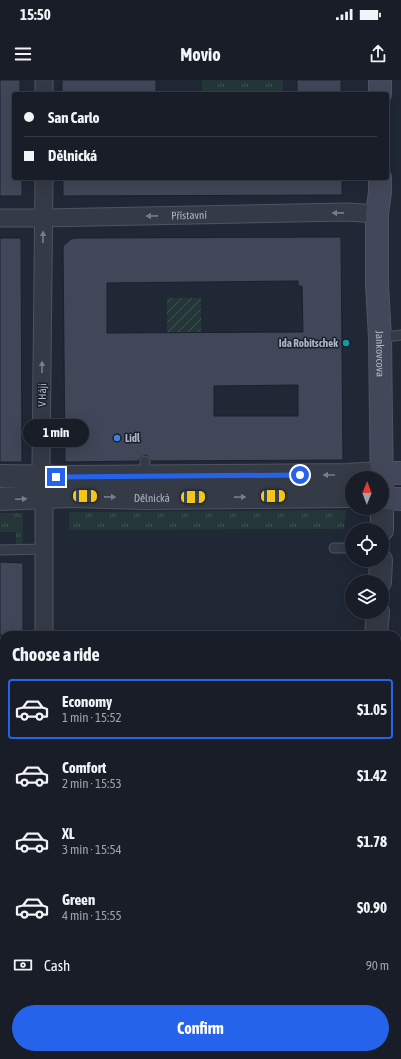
<!DOCTYPE html>
<html lang="en">
<head>
<meta charset="utf-8">
<style>
  body { margin:0; font-family:"Asap Condensed",sans-serif; background:#252a34; color:#f1f3f6; height:100vh; display:flex; flex-direction:column; font-size:15px; white-space:nowrap }
  * { box-sizing:border-box; margin:0 }
  p { font-size:13px; color:#9fa2a8 }
  .icon { flex:none; width:22px; height:22px; fill:none; stroke:currentColor; stroke-width:2; stroke-linecap:round; stroke-linejoin:round }
  .map { position:relative; flex:1; overflow:hidden }
  .panel { position:absolute; left:0px; top:551px; width:401px; height:428px; display:flex; flex-direction:column; background:#181d28; border-radius:12px 12px 0 0; box-shadow:0 4px 16px #0002,0 0 0 1px #363b45 }
  .panel>* { flex:none }
  .guide { position:absolute; left:12px; top:12px; width:377px; height:88px; border-radius:4px; box-shadow:0 4px 16px #0002,0 0 0 1px #363b45; display:grid; align-content:center; height:88px; padding:0 12px; background:#181d28 }
  .needle { width:26px; rotate:1deg }
  .tools { position:absolute; left:345px; top:391px; display:grid; gap:8px }
  .tools a { display:grid; place-items:center; width:44px; height:44px; border-radius:50%; background:#181d28; box-shadow:0 4px 16px #0002,0 0 0 1px #363b45; font-size:20px }
  .end { position:absolute; width:18px; height:18px; margin:-9px; border:5px solid #2563eb; background:#fff; box-shadow:0 0 0 2px #fff }
  .from { border-radius:50% }
  .bubble { position:absolute; height:28px; border-radius:14px; background:#181d28; box-shadow:0 4px 16px #0002,0 0 0 1px #363b45; font-size:13px; font-weight:700; line-height:28px; text-align:center }
  .car { position:absolute; width:12px; height:24px; margin:-12px -6px; border-radius:5px; box-shadow:0 0 3px 1px #0007; background:linear-gradient(#f5c518 24%,#345 0 40%,#f5c518 0 76%,#345 0 86%,#f5c518 0) }
  .guide b { display:flex; align-items:center; gap:14px; height:38px; font-size:15px }
  .guide b+b { border-top:1px solid #363b45 }
  .guide i { width:10px; height:10px; background:#f1f3f6 }
  ul { padding:0; list-style:none }
  li { display:flex; align-items:center; gap:12px; height:60px; margin:0 8px 6px; padding:0 4px; border:2px solid transparent; border-radius:4px }
  li div { flex:1 }
  li b { display:block; font-size:15px }
  li em { font-style:normal; font-weight:700 }
  li.current { border-color:#2563eb }
  li>.icon { width:36px; height:36px; stroke-width:1.5 }
  h2 { padding:0 12px; font-size:18px; line-height:48px }
  .pay { display:flex; align-items:center; gap:10px; height:44px; padding:0 12px; font-size:15px }
  .pay p { margin-inline-start:auto }
  .action { display:flex; gap:8px; margin-top:auto; padding:8px 12px }
  .action a { flex:1; height:46px; border-radius:24px; background:#2563eb; color:#fff; font-size:16px; font-weight:700; line-height:46px; text-align:center }
  .status { display:flex; justify-content:space-between; align-items:center; height:28px; padding:0 20px; background:#181d28; direction:ltr }
  .status svg { height:11px; fill:currentColor }
  header { display:flex; justify-content:space-between; align-items:center; height:52px; padding:0 12px; background:#181d28; font-size:18px; font-weight:700 }
  .map>svg:first-child { display:block }
  .grass { fill:url(#grass-tufts) }
  .garden { fill:url(#garden-furrows) }
  .building { fill:#3f4758; stroke:#1b212d; fill-rule:evenodd }
  .lines { fill:none; stroke-linecap:round; stroke-linejoin:round }
  .service-casing { stroke:#4e5461; stroke-width:11 }
  .minor-casing { stroke:#4e5461; stroke-width:19 }
  .tertiary-casing { stroke:#4e5461; stroke-width:24 }
  .secondary-casing { stroke:#4e5461; stroke-width:24 }
  .service { stroke:#343a46; stroke-width:9 }
  .minor { stroke:#343a46; stroke-width:17 }
  .tertiary { stroke:#343a46; stroke-width:22 }
  .secondary { stroke:#424859; stroke-width:22 }
  .oneway { fill:#777d8b }
  .route { stroke:#2563eb; stroke-width:5 }
  .culture-dot { fill:#0f9aa8; stroke:#191f2b; stroke-width:1.5 }
  .shop-dot { fill:#3f7fe0; stroke:#191f2b; stroke-width:1.5 }
  .labels { text-anchor:middle; stroke-width:3; stroke-linejoin:round; paint-order:stroke }
  .street-label { font-size:11px; fill:#aeb4c3; stroke:#191f2b }
  .poi-label { font-size:11px; font-weight:bold; fill:#aeb4c3; stroke:#191f2b; text-anchor:end }
</style>
</head>
<body>
<div class="status"><b>15:50</b><svg viewBox="0 0 49 12"><path d="M0 12V9h3v3zM5 12V6h3v6zM10 12V3h3v9zM15 12V0h3v12zM26 1h20v11H26zM47 4h2v5h-2z"/></svg></div>
<header><svg class="icon" aria-label="menu" viewBox="0 0 24 24"><path d="M4 6h16M4 12h16M4 18h16"/></svg>Movio<svg class="icon" aria-label="share" viewBox="0 0 24 24"><path d="M12 15V3M7 8l5-5 5 5M5 13v7h14v-7"/></svg></header>
<div class="map">
<svg width="401" height="979" viewBox="0 0 401 979">
  <defs>
    <pattern id="grass-tufts" width="24" height="20" patternUnits="userSpaceOnUse"><rect width="24" height="20" fill="#253639"/><path d="M3 7l-1-3M5 7V3M7 7l1-3M15 17l-1-3M17 17v-4M19 17l1-3" fill="none" stroke="#425154"/></pattern>
    <pattern id="garden-furrows" width="10" height="10" patternUnits="userSpaceOnUse"><rect width="10" height="10" fill="#253639"/><path d="M-1 1l2-2M0 10L10 0M9 11l2-2" fill="none" stroke="#425154"/></pattern>
  </defs>
  <rect width="100%" height="100%" fill="#202735"/>
  <g class="grass">
    <rect x="202" y="0" width="81" height="14"/>
    <path d="M346,430L344,449L69,450V432Z"/>
    <path d="M0,433H23V466H16V452H0Z"/>
    <path d="M397,837L401,838V913H397Z"/>
  </g>
  <rect class="garden" x="167" y="218" width="34" height="34"/>
  <g class="building">
    <path d="M0,0H20V14H14V98H22V116H0Z"/>
    <rect x="62" y="0" width="94" height="14"/>
    <rect x="297" y="0" width="44" height="14"/>
    <path d="M63,98H342V115L63,116Z"/>
    <path d="M341,157L343,380L151,381L148,376L145,375L140,378L139,381L65,382L63,166L71,159L76,158ZM298,201V206H302L303,252L107,253V203ZM298,305V336H214V306Z"/>
    <path d="M0,158H21L22,382H0Z"/>
    <path d="M0,482L23,483V555H0Z"/>
  </g>
  <g class="lines">
    <g class="service-casing">
      <g id="service">
        <path d="M380,258L401,255"/>
        <path d="M145,381V397"/>
        <path d="M334,468H352"/>
        <path d="M0,470L43,469"/>
      </g>
    </g>
    <g class="minor-casing">
      <g id="minor">
        <path d="M44,0V14"/>
        <path d="M44,98L41,385L44,430V555"/>
        <path id="s1" d="M0,138H44L347,132L377,134"/>
        <path d="M0,823H4"/>
        <path d="M397,827H401"/>
        <path d="M45,979V975"/>
      </g>
    </g>
    <g class="tertiary-casing">
      <g id="tertiary">
        <path d="M0,396L70,397L346,395L382,393"/>
        <path id="s2" d="M0,419L70,416L145,418L352,416"/>
        <path d="M382,450V418"/>
        <path d="M380,502L381,480"/>
        <path d="M376,555L378,532"/>
        <path d="M333,979L335,975"/>
      </g>
    </g>
    <g class="secondary-casing">
      <g id="secondary">
        <path d="M380,14V0"/>
        <path id="s3" d="M380,98V112L377,134V204L380,258L382,418L401,419"/>
        <path d="M382,393H401"/>
      </g>
    </g>
    <use href="#service" class="service"/>
    <use href="#minor" class="minor"/>
    <use href="#tertiary" class="tertiary"/>
    <use href="#secondary" class="secondary"/>
  </g>
  <defs><path id="oneway-solid" d="M-6-.8H1V-3.2L6.5 0L1 3.2V.8H-6Z"/></defs>
  <g class="oneway">
    <use href="#oneway-solid" transform="translate(338 133) rotate(179)"/>
    <use href="#oneway-solid" transform="translate(152 136) rotate(179)"/>
    <use href="#oneway-solid" transform="translate(43 157) rotate(-89)"/>
    <use href="#oneway-solid" transform="translate(42 287) rotate(-89)"/>
    <use href="#oneway-solid" transform="translate(329 395) rotate(180)"/>
    <use href="#oneway-solid" transform="translate(110 417) rotate(1)"/>
    <use href="#oneway-solid" transform="translate(240 417) rotate(-1)"/>
    <use href="#oneway-solid" transform="translate(21 419) rotate(-3)"/>
  </g>
  <g class="lines">
    <path class="route" d="M56,397L300,395"/>
  </g>
  <circle class="culture-dot" cx="346" cy="263" r="4"/>
  <circle class="shop-dot" cx="117" cy="358" r="4"/>
  <g class="labels">
    <g class="street-label">
      <text dy="4" stroke="none"><textPath href="#s1" startOffset="189">Přístavní</textPath></text>
      <text dy="4" stroke="none"><textPath href="#s3" startOffset="176">Jankovcova</textPath></text>
      <text transform="translate(42 315) rotate(-89)" y="4">V Háji</text>
      <text dy="4" stroke="none"><textPath href="#s2" startOffset="152">Dělnická</textPath></text>
    </g>
    <g class="poi-label">
      <text x="338" y="267">Ida Robitschek</text>
      <text x="125" y="362" text-anchor="start">Lidl</text>
    </g>
  </g>
</svg>
<div class="tools">
<a><svg class="needle" viewBox="-14 -14 28 28"><path d="M0-13l5 13h-10z" fill="#e53935"/><path d="M0 13l5-13h-10z" fill="#9fa2a8"/></svg></a>
<a><svg class="icon" aria-label="locate" viewBox="0 0 24 24"><circle cx="12" cy="12" r="6"/><path d="M12 2v4M12 18v4M2 12h4M18 12h4"/></svg></a>
<a><svg class="icon" aria-label="layers" viewBox="0 0 24 24"><path d="M12 4l9 5-9 5-9-5zM3 14l9 5 9-5"/></svg></a>
</div>
<i class="end from" style="left:300px;top:395px"></i>
<i class="end" style="left:56px;top:397px"></i>
<div class="bubble" style="left:23px;top:339px;width:66px">1 min</div>
<i class="car" style="left:85px;top:416px;rotate:91deg"></i>
<i class="car" style="left:273px;top:416px;rotate:89deg"></i>
<i class="car" style="left:193px;top:417px;rotate:89deg"></i>
<div class="guide">
<b><i class="from"></i>San Carlo</b>
<b><i></i>Dělnická</b>
</div>
<section class="panel">
<h2>Choose a ride</h2>
<ul>
<li class="current"><svg class="icon" aria-label="car" viewBox="0 0 24 24"><path d="M5 17H2v-5l4-1 3-4h7l3 4 3 1v5h-3M9 17h6M6 11h13"/><circle cx="7" cy="17" r="2"/><circle cx="17" cy="17" r="2"/></svg><div><b>Economy</b><p>1 min · 15:52</p></div><em>$1.05</em></li>
<li><svg class="icon" aria-label="car" viewBox="0 0 24 24"><path d="M5 17H2v-5l4-1 3-4h7l3 4 3 1v5h-3M9 17h6M6 11h13"/><circle cx="7" cy="17" r="2"/><circle cx="17" cy="17" r="2"/></svg><div><b>Comfort</b><p>2 min · 15:53</p></div><em>$1.42</em></li>
<li><svg class="icon" aria-label="car" viewBox="0 0 24 24"><path d="M5 17H2v-5l4-1 3-4h7l3 4 3 1v5h-3M9 17h6M6 11h13"/><circle cx="7" cy="17" r="2"/><circle cx="17" cy="17" r="2"/></svg><div><b>XL</b><p>3 min · 15:54</p></div><em>$1.78</em></li>
<li><svg class="icon" aria-label="car" viewBox="0 0 24 24"><path d="M5 17H2v-5l4-1 3-4h7l3 4 3 1v5h-3M9 17h6M6 11h13"/><circle cx="7" cy="17" r="2"/><circle cx="17" cy="17" r="2"/></svg><div><b>Green</b><p>4 min · 15:55</p></div><em>$0.90</em></li>
</ul>
<div class="pay"><svg class="icon" aria-label="cash" viewBox="0 0 24 24"><path d="M3 7h18v10H3z"/><circle cx="12" cy="12" r="2"/></svg>Cash<p>90 m</p></div>
<div class="action"><a>Confirm</a></div>
</section>
</div>
</body>
</html>
